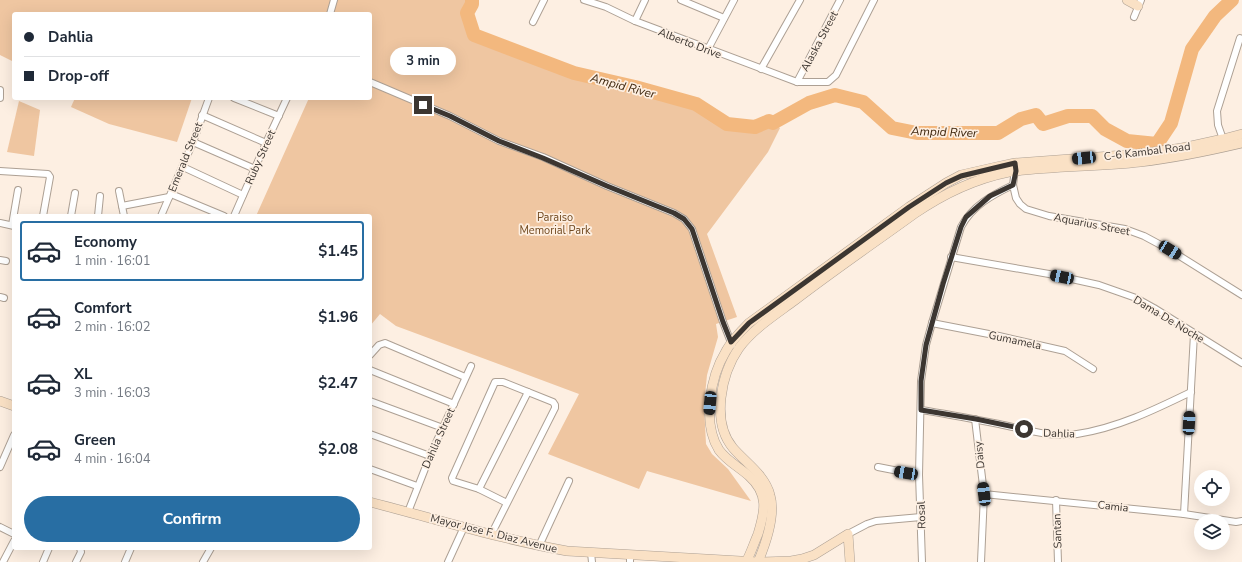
<!DOCTYPE html>
<html lang="en">
<head>
<meta charset="utf-8">
<style>
  body { margin:0; font-family:"Nunito Sans",sans-serif; background:#f6f6f7; color:#1f2937; height:100vh; display:flex; flex-direction:column; font-size:15px; white-space:nowrap }
  * { box-sizing:border-box; margin:0 }
  p { font-size:13px; color:#747a83 }
  .icon { flex:none; width:22px; height:22px; fill:none; stroke:currentColor; stroke-width:2; stroke-linecap:round; stroke-linejoin:round }
  .map { position:relative; flex:1; overflow:hidden }
  .panel { position:absolute; left:12px; top:214px; width:360px; height:336px; display:flex; flex-direction:column; background:#fff; border-radius:4px; box-shadow:0 4px 16px #0002 }
  .panel>* { flex:none }
  .guide { position:absolute; left:12px; top:12px; width:360px; height:88px; border-radius:4px; box-shadow:0 4px 16px #0002; display:grid; align-content:center; height:88px; padding:0 12px; background:#fff }
  .fabs { position:absolute; left:1194px; top:470px; display:grid; gap:8px }
  .fabs a { display:grid; place-items:center; width:36px; height:36px; border-radius:50%; background:#fff; box-shadow:0 4px 16px #0002; font-size:20px }
  .end { position:absolute; width:18px; height:18px; margin:-9px; border:5px solid #3c3631; background:#fff; box-shadow:0 0 0 2px #fff }
  .from { border-radius:50% }
  .bubble { position:absolute; height:28px; border-radius:14px; background:#fff; box-shadow:0 4px 16px #0002; font-size:13px; font-weight:700; line-height:28px; text-align:center }
  .car { position:absolute; width:12px; height:24px; margin:-12px -6px; border-radius:5px; box-shadow:0 0 3px 1px #0007; background:linear-gradient(#222 24%,#8ab4d8 0 40%,#222 0 76%,#8ab4d8 0 86%,#222 0) }
  .guide b { display:flex; align-items:center; gap:14px; height:38px; font-size:15px }
  .guide b+b { border-top:1px solid #e0e1e3 }
  .guide i { width:10px; height:10px; background:#1f2937 }
  ul { padding:7px 0 0; list-style:none }
  li { display:flex; align-items:center; gap:12px; height:60px; margin:0 8px 6px; padding:0 4px; border:2px solid transparent; border-radius:4px }
  li div { flex:1 }
  li b { display:block; font-size:15px }
  li em { font-style:normal; font-weight:700 }
  li.current { border-color:#286ea3 }
  li>.icon { width:36px; height:36px; stroke-width:1.5 }
  .action { display:flex; gap:8px; margin-top:auto; padding:8px 12px }
  .action a { flex:1; height:46px; border-radius:24px; background:#286ea3; color:#fff; font-size:16px; font-weight:700; line-height:46px; text-align:center }
  .map>svg:first-child { display:block }
  .green { fill:#efc6a1 }
  .lines { fill:none; stroke-linecap:round; stroke-linejoin:round }
  .river { stroke:#f3b87e; stroke-width:14 }
  .street-casing { stroke:#ada094; stroke-width:8 }
  .secondary-casing { stroke:#ada094; stroke-width:10 }
  .street { stroke:#fff; stroke-width:6 }
  .secondary { stroke:#fae1c5; stroke-width:9 }
  .route { stroke:#3c3631; stroke-width:5 }
  .labels { text-anchor:middle; stroke-width:3.5; stroke-linejoin:round; paint-order:stroke }
  .street-label { font-size:11px; fill:#3c3631; stroke:#fdefe2 }
  .park-label { font-size:11px; fill:#70481e; stroke:#fdefe2 }
  .water-label { font-size:12px; font-style:italic; fill:#3c240b; stroke:#fdefe2 }
</style>
</head>
<body>
<div class="map">
<svg width="1242" height="562" viewBox="0 0 1242 562">
  <rect width="100%" height="100%" fill="#fdefe2"/>
  <g class="green">
    <path d="M0,0H472V4L467,13L475,35L574,73L635,87L696,104L727,124L755,127L769,121L780,128L768,152L707,234L737,317L716,324L718,337L707,375L704,405L706,444L712,454L728,469L751,501L647,471L639,489L548,454L579,394L396,326L380,314L370,326V216H256L309,98H370V14H14V62L0,55Z"/>
    <path d="M75,98H192L177,142L109,124L71,107Z"/>
    <path d="M19,101L40,110L34,156L7,152Z"/>
  </g>
  <g class="lines">
    <path class="river" d="M472,0V4L467,13L474,35L574,73L635,87L696,104L727,124L755,127L769,121L773,123L809,103L835,95L863,102L892,128L917,133H998L1021,119L1036,115L1043,124L1068,116H1092L1105,129L1127,141L1157,144L1171,123L1192,49L1215,16L1232,0"/>
    <g class="street-casing">
      <g id="street">
        <path d="M584,0L606,7L635,21L797,82H828L836,75L874,0"/>
        <path d="M681,0L724,18"/>
        <path d="M330,14L334,0"/>
        <path d="M1134,17L1141,0"/>
        <path d="M635,21L645,0"/>
        <path d="M533,22L544,0"/>
        <path d="M708,49L734,0"/>
        <path d="M761,69L800,0"/>
        <path d="M370,82L450,116L499,141L543,157L607,186L674,213L684,219L692,229L723,322L732,345"/>
        <path d="M797,82L840,0"/>
        <path d="M0,90V98"/>
        <path d="M234,98L279,116"/>
        <path d="M202,115L266,143"/>
        <path d="M193,142L255,169"/>
        <path d="M1224,142L1218,125L1217,111L1240,38"/>
        <path d="M183,167L243,195"/>
        <path d="M0,171L48,174L50,177L43,216"/>
        <path d="M1013,185L1016,198L1020,204L1026,209L1049,216L1125,229L1144,236L1170,250L1242,295"/>
        <path d="M119,191L124,216"/>
        <path d="M171,194L224,216"/>
        <path d="M122,206L169,197"/>
        <path d="M71,216L75,193"/>
        <path d="M98,216L100,196"/>
        <path d="M161,216L193,142L209,98"/>
        <path d="M234,216L266,143L287,98"/>
        <path d="M0,223L14,226"/>
        <path d="M12,225L18,190"/>
        <path d="M951,257L1049,274L1099,285L1136,298L1154,308L1242,363"/>
        <path d="M0,260L6,261"/>
        <path d="M0,297L4,298"/>
        <path d="M932,323L999,336L1065,351L1093,369"/>
        <path d="M370,355L379,345L385,343L465,377"/>
        <path d="M370,370L454,404"/>
        <path d="M370,401L443,428"/>
        <path d="M921,410C947,414 973,419 999,424C1024,429 1051,438 1077,434C1117,428 1154,410 1191,392"/>
        <path d="M975,419L984,494L981,562"/>
        <path d="M370,434L430,456"/>
        <path d="M0,467L14,435"/>
        <path d="M878,467L919,475"/>
        <path d="M370,469L417,486"/>
        <path d="M479,489L528,392"/>
        <path d="M984,494L1184,514L1236,522L1242,521"/>
        <path d="M1056,500L1058,562"/>
        <path d="M408,512L430,456L471,366"/>
        <path d="M1184,514L1194,334"/>
        <path d="M0,527L14,534"/>
        <path d="M848,534L867,524L876,521L921,517"/>
        <path d="M491,535L555,408V405L553,402L503,382H495L452,478L453,481L479,489L507,503"/>
        <path d="M539,546L569,481"/>
        <path d="M591,553L592,562"/>
        <path d="M630,554V562"/>
        <path d="M3,562L14,541"/>
        <path d="M43,562L49,548"/>
        <path d="M76,562L81,552L80,548"/>
        <path d="M125,562L131,548"/>
        <path d="M203,562L211,548"/>
        <path d="M448,562L464,527"/>
        <path d="M922,562L919,475L921,381L926,345L932,323L961,227C972,206 992,195 1013,185L1015,169"/>
      </g>
    </g>
    <g class="secondary-casing">
      <g id="secondary">
        <path d="M1127,0L1138,6"/>
        <path d="M0,401L14,406"/>
        <path d="M370,502C436,519 500,539 567,551L758,562L791,561L802,559L814,555L848,534L850,562"/>
        <path d="M746,562C751,553 754,543 758,534C765,511 769,494 749,476C739,467 727,461 719,450C702,423 710,377 726,351C732,340 740,332 749,323L909,207L946,183L961,175L996,167L1015,163L1138,154L1182,148L1223,139L1242,134"/>
        <path d="M758,562C766,543 776,515 770,495C765,475 746,463 733,448C711,422 721,374 739,348C753,329 775,315 794,301C833,271 874,243 914,214C943,194 974,179 1009,172C1052,166 1096,167 1140,162C1174,158 1208,151 1242,143"/>
      </g>
    </g>
    <use href="#street" class="street"/>
    <use href="#secondary" class="secondary"/>
  </g>
  <g class="lines">
    <path class="route" d="M423,105L450,116L499,141L543,158L607,186L674,213L684,219L692,229L723,322L731,342L749,323L909,207L946,183L961,176L1015,163L1016,171L1013,185L990,196L966,217L961,227L943,284L926,345L921,381V410L976,419L1024,429"/>
  </g>
  <g class="labels">
    <g class="street-label">
      <text transform="translate(819 41) rotate(-62)" y="4">Alaska Street</text>
      <text transform="translate(690 43) rotate(21)" y="4">Alberto Drive</text>
      <text transform="translate(1147 151) rotate(-7)" y="4">C-6 Kambal Road</text>
      <text transform="translate(185 157) rotate(-68)" y="4">Emerald Street</text>
      <text transform="translate(260 157) rotate(-66)" y="4">Ruby Street</text>
      <text transform="translate(1092 224) rotate(11)" y="4">Aquarius Street</text>
      <text transform="translate(1169 319) rotate(31)" y="4">Dama De Noche</text>
      <text transform="translate(1015 340) rotate(12)" y="4">Gumamela</text>
      <text transform="translate(1059 433) rotate(2)" y="4">Dahlia</text>
      <text transform="translate(438 438) rotate(-66)" y="4">Dahlia Street</text>
      <text transform="translate(979 455) rotate(-96)" y="4">Daisy</text>
      <text transform="translate(1113 506) rotate(6)" y="4">Camia</text>
      <text transform="translate(921 515) rotate(-92)" y="4">Rosal</text>
      <text transform="translate(1057 531) rotate(-92)" y="4">Santan</text>
      <text transform="translate(494 533) rotate(14)" y="4">Mayor Jose F. Diaz Avenue</text>
    </g>
    <g class="park-label">
      <text x="555" y="221">Paraiso<tspan x="555" dy="13">Memorial Park</tspan></text>
    </g>
    <g class="water-label">
      <text transform="translate(623 86) rotate(15)" y="4">Ampid River</text>
      <text transform="translate(944 132) rotate(2)" y="4">Ampid River</text>
    </g>
  </g>
</svg>
<div class="fabs">
<a><svg class="icon" aria-label="locate" viewBox="0 0 24 24"><circle cx="12" cy="12" r="6"/><path d="M12 2v4M12 18v4M2 12h4M18 12h4"/></svg></a>
<a><svg class="icon" aria-label="layers" viewBox="0 0 24 24"><path d="M12 4l9 5-9 5-9-5zM3 14l9 5 9-5"/></svg></a>
</div>
<i class="end from" style="left:1024px;top:429px"></i>
<i class="end" style="left:423px;top:105px"></i>
<div class="bubble" style="left:390px;top:47px;width:66px">3 min</div>
<i class="car" style="left:1084px;top:158px;rotate:264deg"></i>
<i class="car" style="left:1170px;top:250px;rotate:122deg"></i>
<i class="car" style="left:1062px;top:277px;rotate:282deg"></i>
<i class="car" style="left:710px;top:403px;rotate:185deg"></i>
<i class="car" style="left:1189px;top:423px;rotate:3deg"></i>
<i class="car" style="left:906px;top:473px;rotate:280deg"></i>
<i class="car" style="left:984px;top:494px;rotate:353deg"></i>
<div class="guide">
<b><i class="from"></i>Dahlia</b>
<b><i></i>Drop-off</b>
</div>
<section class="panel">
<ul>
<li class="current"><svg class="icon" aria-label="car" viewBox="0 0 24 24"><path d="M5 17H2v-5l4-1 3-4h7l3 4 3 1v5h-3M9 17h6M6 11h13"/><circle cx="7" cy="17" r="2"/><circle cx="17" cy="17" r="2"/></svg><div><b>Economy</b><p>1 min · 16:01</p></div><em>$1.45</em></li>
<li><svg class="icon" aria-label="car" viewBox="0 0 24 24"><path d="M5 17H2v-5l4-1 3-4h7l3 4 3 1v5h-3M9 17h6M6 11h13"/><circle cx="7" cy="17" r="2"/><circle cx="17" cy="17" r="2"/></svg><div><b>Comfort</b><p>2 min · 16:02</p></div><em>$1.96</em></li>
<li><svg class="icon" aria-label="car" viewBox="0 0 24 24"><path d="M5 17H2v-5l4-1 3-4h7l3 4 3 1v5h-3M9 17h6M6 11h13"/><circle cx="7" cy="17" r="2"/><circle cx="17" cy="17" r="2"/></svg><div><b>XL</b><p>3 min · 16:03</p></div><em>$2.47</em></li>
<li><svg class="icon" aria-label="car" viewBox="0 0 24 24"><path d="M5 17H2v-5l4-1 3-4h7l3 4 3 1v5h-3M9 17h6M6 11h13"/><circle cx="7" cy="17" r="2"/><circle cx="17" cy="17" r="2"/></svg><div><b>Green</b><p>4 min · 16:04</p></div><em>$2.08</em></li>
</ul>
<div class="action"><a>Confirm</a></div>
</section>
</div>
</body>
</html>
